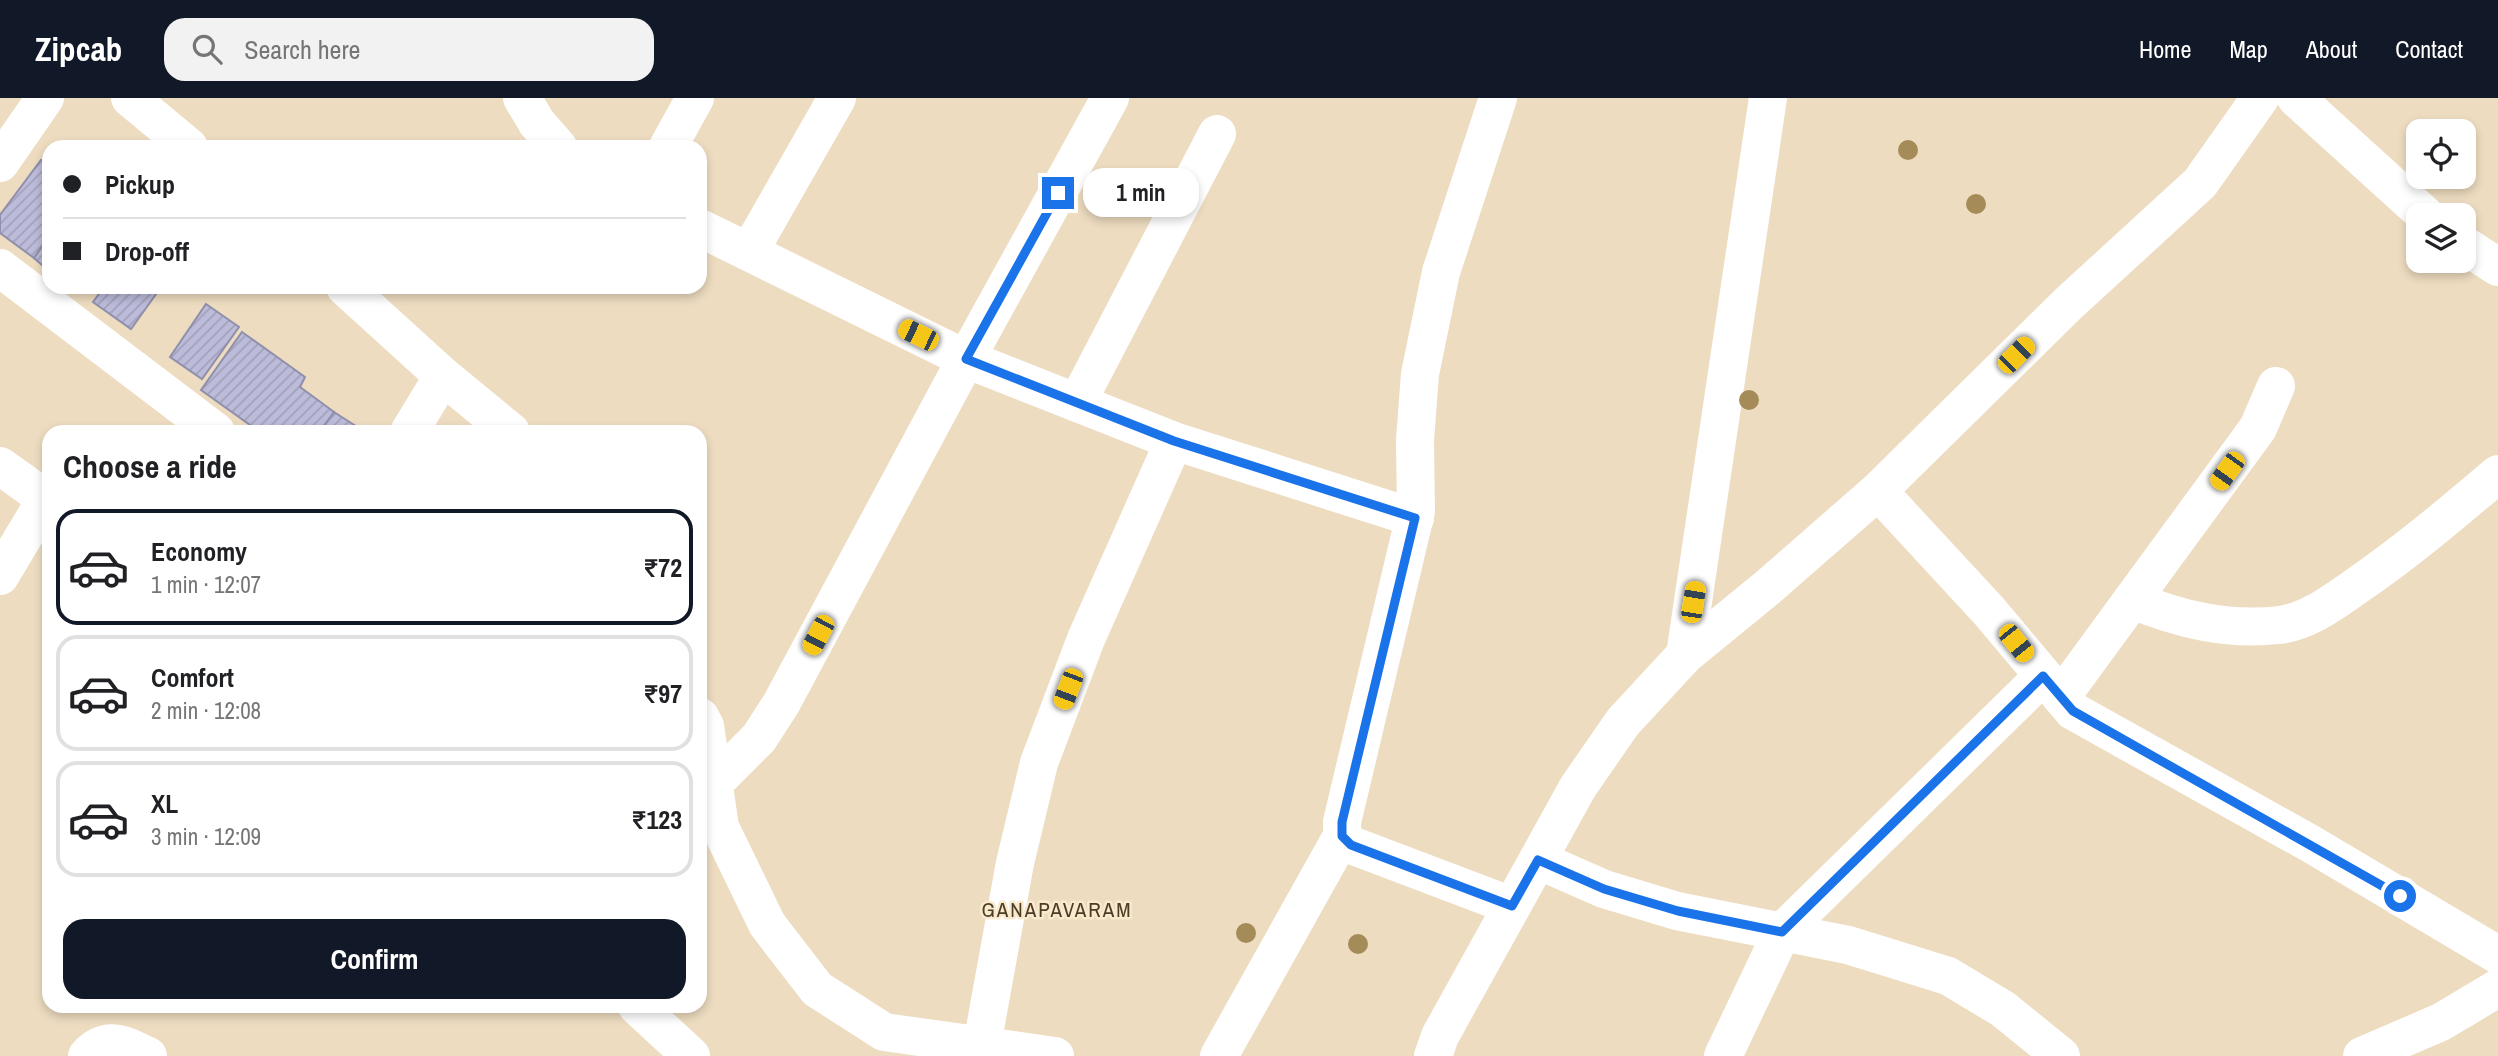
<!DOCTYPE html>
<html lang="en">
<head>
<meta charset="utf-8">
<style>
  body { margin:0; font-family:"Archivo Narrow",sans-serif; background:#f2f2f2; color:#202124; height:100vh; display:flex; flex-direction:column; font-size:26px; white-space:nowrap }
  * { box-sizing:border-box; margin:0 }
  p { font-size:23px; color:#757577 }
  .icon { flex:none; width:38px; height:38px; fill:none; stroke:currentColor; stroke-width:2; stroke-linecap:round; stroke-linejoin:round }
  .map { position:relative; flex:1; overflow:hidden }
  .sheet { position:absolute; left:42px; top:327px; width:665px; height:588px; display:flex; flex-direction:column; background:#fff; border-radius:21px; box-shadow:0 4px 10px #0003 }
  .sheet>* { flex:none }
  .guide { position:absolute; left:42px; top:42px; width:665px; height:154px; border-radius:21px; box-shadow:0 4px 10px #0003; display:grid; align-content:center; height:154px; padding:0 21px; background:#fff }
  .buttons { position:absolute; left:2406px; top:21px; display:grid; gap:14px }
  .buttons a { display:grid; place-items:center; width:70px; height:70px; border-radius:14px; background:#fff; box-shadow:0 4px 10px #0003; font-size:35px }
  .end { position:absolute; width:32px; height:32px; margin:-16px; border:9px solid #1a73e8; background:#fff; box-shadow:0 0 0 4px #fff }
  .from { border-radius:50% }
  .bubble { position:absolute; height:49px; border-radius:21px; background:#fff; box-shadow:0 4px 10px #0003; font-size:23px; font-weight:700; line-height:49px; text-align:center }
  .car { position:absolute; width:21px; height:42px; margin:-21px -10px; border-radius:9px; box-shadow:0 0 5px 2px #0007; background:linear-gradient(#f5c518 24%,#345 0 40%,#f5c518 0 76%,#345 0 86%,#f5c518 0) }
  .guide b { display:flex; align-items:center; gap:24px; height:66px; font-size:26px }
  .guide b+b { border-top:2px solid #e0e0e0 }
  .guide i { width:18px; height:18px; background:#202124 }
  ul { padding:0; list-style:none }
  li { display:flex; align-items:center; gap:21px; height:116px; margin:0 14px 10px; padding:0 7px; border:4px solid #e0e0e0; border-radius:21px }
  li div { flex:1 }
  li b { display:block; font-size:26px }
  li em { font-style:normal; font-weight:700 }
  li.current { border-color:#111827 }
  li>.icon { width:63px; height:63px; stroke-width:1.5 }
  h2 { padding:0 21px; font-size:32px; line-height:84px }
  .primary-button { display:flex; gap:14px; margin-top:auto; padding:14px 21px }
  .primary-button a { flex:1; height:80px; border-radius:21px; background:#111827; color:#fff; font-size:28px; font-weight:700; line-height:80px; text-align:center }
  header { display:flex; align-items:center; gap:42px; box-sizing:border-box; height:98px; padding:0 35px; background:#111827; color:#fff }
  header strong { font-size:33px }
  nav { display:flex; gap:38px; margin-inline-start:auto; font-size:24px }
  .search { width:490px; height:63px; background:#f2f2f2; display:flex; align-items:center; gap:18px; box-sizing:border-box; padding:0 24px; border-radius:21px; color:#757577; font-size:26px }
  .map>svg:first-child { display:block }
  .building { fill:url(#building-hatch); stroke:#9090ac; stroke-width:2 }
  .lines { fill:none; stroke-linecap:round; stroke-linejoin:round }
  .minor { stroke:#fff; stroke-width:38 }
  .tree { fill:#a48b58 }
  .route { stroke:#1a73e8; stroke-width:9 }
  .labels { text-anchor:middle; stroke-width:5; stroke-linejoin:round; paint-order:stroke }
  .quarter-label { font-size:21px; letter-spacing:2px; fill:#4b3d26; stroke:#fbe9cd }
</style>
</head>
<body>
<header>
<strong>Zipcab</strong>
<div class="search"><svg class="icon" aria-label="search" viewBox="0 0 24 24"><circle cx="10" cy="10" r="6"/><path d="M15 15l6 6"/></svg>Search here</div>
<nav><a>Home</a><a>Map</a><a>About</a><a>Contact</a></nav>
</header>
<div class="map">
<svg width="2498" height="958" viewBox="0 0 2498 958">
  <defs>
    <pattern id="building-hatch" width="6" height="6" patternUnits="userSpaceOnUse" patternTransform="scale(1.75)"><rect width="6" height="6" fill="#bcbcda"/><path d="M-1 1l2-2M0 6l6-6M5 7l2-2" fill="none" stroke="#a1a1ba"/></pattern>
  </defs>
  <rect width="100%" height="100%" fill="#eddcc0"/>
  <g class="building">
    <path d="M41,62L49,68V139L34,160L0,135V117Z"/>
    <path d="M49,139V173L34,160Z"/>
    <path d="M104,189H161L131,231L93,204Z"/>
    <path d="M206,206L239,229L202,281L170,259Z"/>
    <path d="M242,234L305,279L300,289L334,314L320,334H260L201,292Z"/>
    <path d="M334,314L365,334H320Z"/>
  </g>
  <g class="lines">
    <g class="minor">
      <path d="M130,0L189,49"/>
      <path d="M522,0L537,25L558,49"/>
      <path d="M1498,0L1441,174L1420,276L1415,342L1416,413L1342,724V738L1351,747L1512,808"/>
      <path d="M2296,0L2425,117"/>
      <path d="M668,49L695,0"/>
      <path d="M0,65L45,0"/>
      <path d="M700,130L966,261L1174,343L1415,420"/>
      <path d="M2464,147L2498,169"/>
      <path d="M749,154L837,0"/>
      <path d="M0,170L216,334"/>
      <path d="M345,189L443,278L511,334"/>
      <path d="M1077,305L1217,36"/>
      <path d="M409,334L443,278"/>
      <path d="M0,368L49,403"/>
      <path d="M1878,393L1989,513L2073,613L2311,746L2498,857"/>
      <path d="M0,478L46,401"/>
      <path d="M2132,502C2179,521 2227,533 2279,527C2307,524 2332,505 2355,489C2406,454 2451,416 2498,376"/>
      <path d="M1685,557L1768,0"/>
      <path d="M2061,599L2258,330L2276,288"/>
      <path d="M700,619L705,628L720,729L767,826L817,891L884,934L1055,958"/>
      <path d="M713,686L759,640L781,606L966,261L1110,0"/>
      <path d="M1538,762L1604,791L1677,813L1848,847L1948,878L2003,911L2061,958"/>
      <path d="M637,908L691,958"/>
      <path d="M982,947L1015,765L1039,665L1086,541L1174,343"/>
      <path d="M87,958C107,936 125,947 148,958"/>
      <path d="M1219,958L1342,738"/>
      <path d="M1433,958L1440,938L1578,689L1623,624L1685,557L1767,490L1878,393L2069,205L2200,85L2260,0"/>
      <path d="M1723,958L1782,834L2043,578"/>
      <path d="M2362,958L2441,924L2498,890"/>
    </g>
  </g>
  <g class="tree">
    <circle cx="1908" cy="52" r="10"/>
    <circle cx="1976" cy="106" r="10"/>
    <circle cx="1749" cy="302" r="10"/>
    <circle cx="1246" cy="835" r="10"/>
    <circle cx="1358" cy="846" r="10"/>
  </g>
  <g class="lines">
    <path class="route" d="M1058,95L966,261L1174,343L1415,420L1342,724V738L1351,747L1512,808L1538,762L1604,791L1678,813L1782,834L2043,578L2073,613L2400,798"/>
  </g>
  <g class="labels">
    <g class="quarter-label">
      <text x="1057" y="819">GANAPAVARAM</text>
    </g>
  </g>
</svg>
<div class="buttons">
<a><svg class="icon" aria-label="locate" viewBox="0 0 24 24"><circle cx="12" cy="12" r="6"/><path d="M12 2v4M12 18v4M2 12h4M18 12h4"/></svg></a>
<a><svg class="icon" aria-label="layers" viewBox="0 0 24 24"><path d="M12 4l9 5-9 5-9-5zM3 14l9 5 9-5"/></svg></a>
</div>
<i class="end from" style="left:2400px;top:798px"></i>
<i class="end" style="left:1058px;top:95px"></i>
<div class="bubble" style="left:1083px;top:70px;width:116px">1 min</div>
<i class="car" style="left:918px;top:237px;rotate:296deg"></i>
<i class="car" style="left:2016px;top:257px;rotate:45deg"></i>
<i class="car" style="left:2227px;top:373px;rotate:216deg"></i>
<i class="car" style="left:1693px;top:504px;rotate:9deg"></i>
<i class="car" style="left:818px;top:537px;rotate:208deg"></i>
<i class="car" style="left:2016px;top:545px;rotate:141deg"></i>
<i class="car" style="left:1068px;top:591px;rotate:201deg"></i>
<div class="guide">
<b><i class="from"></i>Pickup</b>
<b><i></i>Drop-off</b>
</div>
<section class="sheet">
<h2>Choose a ride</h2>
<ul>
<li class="current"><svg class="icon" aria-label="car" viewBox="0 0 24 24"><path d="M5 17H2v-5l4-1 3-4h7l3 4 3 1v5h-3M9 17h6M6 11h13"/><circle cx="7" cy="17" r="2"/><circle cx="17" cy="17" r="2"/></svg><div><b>Economy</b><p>1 min · 12:07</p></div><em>₹72</em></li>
<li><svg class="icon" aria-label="car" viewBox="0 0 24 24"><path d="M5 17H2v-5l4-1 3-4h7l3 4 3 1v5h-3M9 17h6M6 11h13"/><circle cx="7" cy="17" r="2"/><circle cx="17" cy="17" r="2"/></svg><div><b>Comfort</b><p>2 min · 12:08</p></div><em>₹97</em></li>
<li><svg class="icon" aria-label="car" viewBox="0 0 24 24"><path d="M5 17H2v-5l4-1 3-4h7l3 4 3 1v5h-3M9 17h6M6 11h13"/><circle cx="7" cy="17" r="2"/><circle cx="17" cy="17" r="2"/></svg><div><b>XL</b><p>3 min · 12:09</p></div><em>₹123</em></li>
</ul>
<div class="primary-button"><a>Confirm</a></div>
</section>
</div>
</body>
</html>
